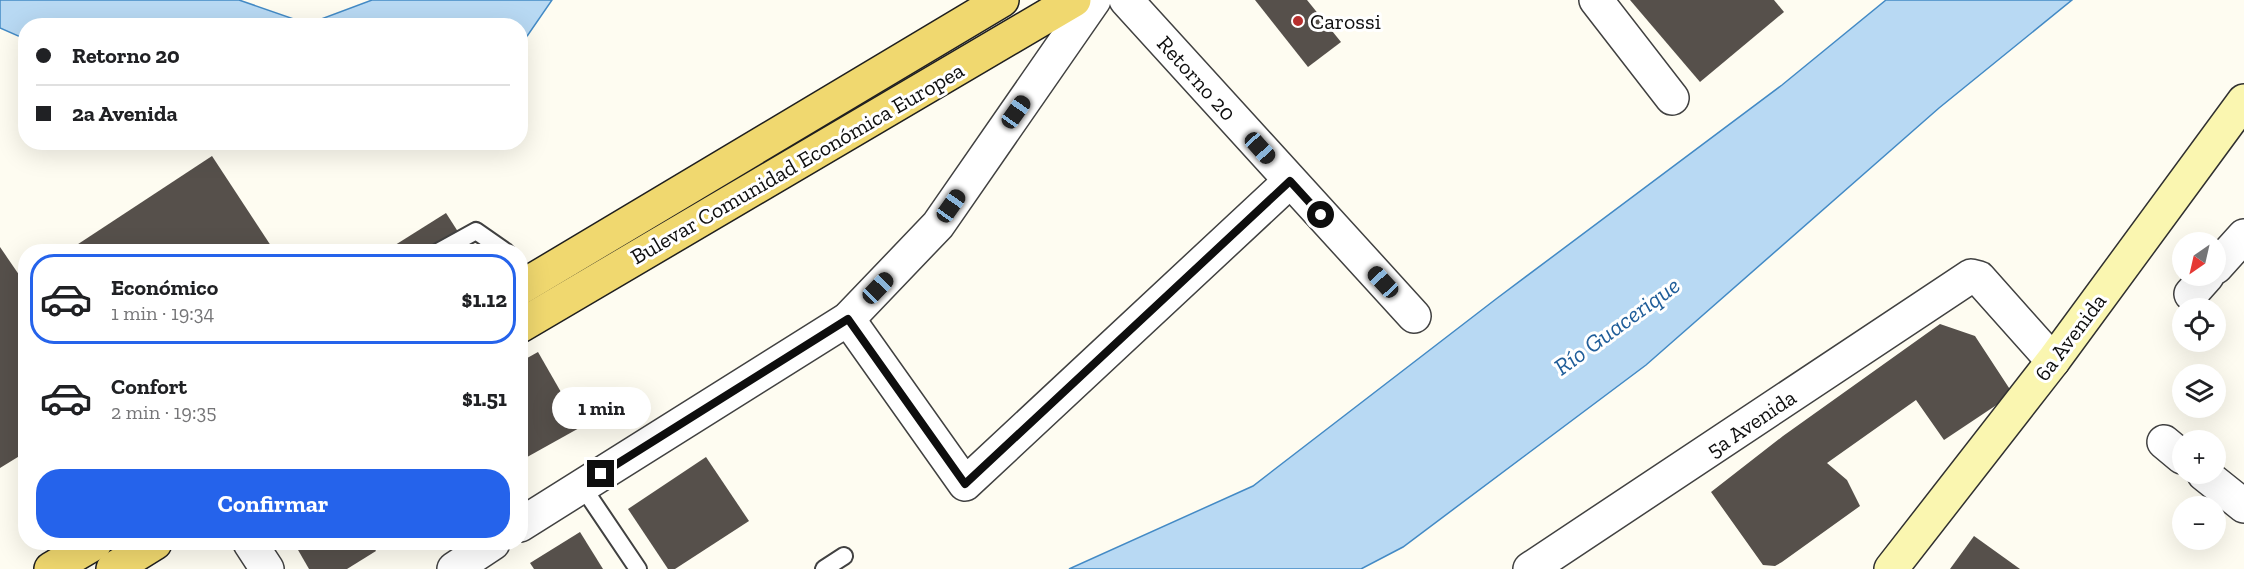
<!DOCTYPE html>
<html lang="es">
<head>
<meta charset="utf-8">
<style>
  body { margin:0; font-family:"Zilla Slab",serif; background:#f2f2f2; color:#202124; height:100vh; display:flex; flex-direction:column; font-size:22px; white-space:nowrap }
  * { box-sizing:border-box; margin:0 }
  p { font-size:20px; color:#757577 }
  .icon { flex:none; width:33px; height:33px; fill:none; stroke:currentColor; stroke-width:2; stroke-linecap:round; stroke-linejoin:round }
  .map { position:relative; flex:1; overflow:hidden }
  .panel { position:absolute; left:18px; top:244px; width:510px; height:306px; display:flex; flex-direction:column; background:#fff; border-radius:24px; box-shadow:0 6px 24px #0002 }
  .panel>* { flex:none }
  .top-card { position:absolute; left:18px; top:18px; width:510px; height:132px; border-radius:24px; box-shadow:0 6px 24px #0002; display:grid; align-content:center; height:132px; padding:0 18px; background:#fff }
  .needle { width:39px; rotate:214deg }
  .tools { position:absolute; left:2172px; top:232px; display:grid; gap:12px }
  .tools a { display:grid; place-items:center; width:54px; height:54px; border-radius:50%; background:#fff; box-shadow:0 6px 24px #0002; font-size:30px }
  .end { position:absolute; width:27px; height:27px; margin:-14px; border:8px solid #0e0e0e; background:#fff; box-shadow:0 0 0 3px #fff }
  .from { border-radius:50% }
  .bubble { position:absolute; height:42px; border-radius:21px; background:#fff; box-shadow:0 6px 24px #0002; font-size:20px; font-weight:700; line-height:42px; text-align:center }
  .car { position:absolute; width:18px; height:36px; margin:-18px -9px; border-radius:8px; box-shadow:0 0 4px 2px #0007; background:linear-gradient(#222 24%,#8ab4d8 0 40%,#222 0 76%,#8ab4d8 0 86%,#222 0) }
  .top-card b { display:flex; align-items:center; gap:21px; height:57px; font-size:22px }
  .top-card b+b { border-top:2px solid #e0e0e0 }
  .top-card i { width:15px; height:15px; background:#202124 }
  ul { padding:10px 0 0; list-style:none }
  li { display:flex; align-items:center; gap:18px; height:90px; margin:0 12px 9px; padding:0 6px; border:3px solid transparent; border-radius:24px }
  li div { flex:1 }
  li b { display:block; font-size:22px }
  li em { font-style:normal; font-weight:700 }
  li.active { border-color:#2563eb }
  li>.icon { width:54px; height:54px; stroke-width:1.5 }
  .action { display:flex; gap:12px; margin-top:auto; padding:12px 18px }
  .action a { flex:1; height:69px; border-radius:24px; background:#2563eb; color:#fff; font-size:24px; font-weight:700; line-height:69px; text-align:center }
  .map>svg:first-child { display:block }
  .water { fill:#b8d9f3; stroke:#438ac5; stroke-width:1.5 }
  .building { fill:#56504b }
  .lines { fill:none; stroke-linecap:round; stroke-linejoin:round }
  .lane-casing { stroke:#414141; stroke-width:20 }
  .street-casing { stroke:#414141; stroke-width:36 }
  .secondary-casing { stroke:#303030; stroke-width:36 }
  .primary-casing { stroke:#1f1f1f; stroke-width:36 }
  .lane { stroke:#fff; stroke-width:16 }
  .street { stroke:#fff; stroke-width:33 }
  .secondary { stroke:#faf6b0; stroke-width:33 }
  .primary { stroke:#f0d86f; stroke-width:33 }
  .route { stroke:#0e0e0e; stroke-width:8 }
  .poi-dot { fill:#b62f2e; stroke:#fff; stroke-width:2 }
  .labels { text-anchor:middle; stroke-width:6; stroke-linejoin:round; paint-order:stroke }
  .poi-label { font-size:22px; fill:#0e0e0e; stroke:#fff; text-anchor:start }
  .street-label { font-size:22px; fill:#0e0e0e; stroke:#fff }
  .water-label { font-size:24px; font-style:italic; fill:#1f5d99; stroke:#fff }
</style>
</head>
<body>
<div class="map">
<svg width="2244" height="569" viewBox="0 0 2244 569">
  <rect width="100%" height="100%" fill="#fefcf1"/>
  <g class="water">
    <path d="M0,0H239L308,24L372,0H552L521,45L520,26H26L25,39L0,28Z"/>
    <path d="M1886,0H2072L1939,108L1646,365L1403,547L1361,569H1069L1253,486L1496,299L1782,85Z"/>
  </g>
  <g class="building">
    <path d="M1255,0H1307L1341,42L1308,67Z"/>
    <path d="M1630,0H1774L1784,12L1700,82Z"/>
    <path d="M212,156L275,252H66Z"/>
    <path d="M446,213L471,252H384Z"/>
    <path d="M0,247L26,285V452L0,468Z"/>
    <path d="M1940,324L1975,336L2013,394L1944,440L1916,400L1827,463L1847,480L1860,506L1782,562L1775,566L1763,565L1711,492L1783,436Z"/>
    <path d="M538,352L581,427L520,461V362Z"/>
    <path d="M706,457L749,521L675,569H668L628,509Z"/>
    <path d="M580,532L603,569H534L530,563Z"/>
    <path d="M1974,536L2020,569H1950Z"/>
    <path d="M294,543H371L376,551L347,569H309Z"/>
  </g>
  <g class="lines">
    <g class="lane-casing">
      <g id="lane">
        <path d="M438,252L476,231L506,252"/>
        <path d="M582,486L638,569"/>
        <path d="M824,569L844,556"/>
      </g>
    </g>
    <g class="street-casing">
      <g id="street">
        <path d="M1126,0L1414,316"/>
        <path d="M1596,0L1672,98"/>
        <path d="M2216,267L2244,236"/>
        <path d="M2191,294L2207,276"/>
        <path d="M848,319L965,484L1290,181"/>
        <path d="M2164,442L2182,457"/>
        <path d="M2204,474L2244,506"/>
        <path d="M520,525L848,319L938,225L1094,0"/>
        <path d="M250,543L267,569"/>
        <path d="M454,569L493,543"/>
        <path d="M1530,569L1971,276L1979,278L2053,361"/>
      </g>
    </g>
    <g class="secondary-casing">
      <path id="secondary" d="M1891,569L2053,361L2244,101"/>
    </g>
    <g class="primary-casing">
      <g id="primary">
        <path d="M520,288L1002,0"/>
        <path d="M520,326L1074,0"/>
        <path d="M51,569L95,543"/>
        <path d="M113,569L155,543"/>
      </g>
    </g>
    <use href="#lane" class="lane"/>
    <use href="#street" class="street"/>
    <use href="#secondary" class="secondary"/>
    <use href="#primary" class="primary"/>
  </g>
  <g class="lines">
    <path class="route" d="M601,474L848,319L965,484L1290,181L1321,215"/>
  </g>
  <circle class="poi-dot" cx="1298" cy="21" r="6"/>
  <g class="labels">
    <g class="poi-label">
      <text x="1310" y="29">Carossi</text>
    </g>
    <g class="street-label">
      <text transform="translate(1197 78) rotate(48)" y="8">Retorno 20</text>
      <text transform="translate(797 163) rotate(-30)" y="8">Bulevar Comunidad Económica Europea</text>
      <text transform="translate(2070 337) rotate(-53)" y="8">6a Avenida</text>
      <text transform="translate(1751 423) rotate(-34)" y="8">5a Avenida</text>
    </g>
    <g class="water-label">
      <text transform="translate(1617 326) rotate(-36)" y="8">Río Guacerique</text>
    </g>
  </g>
</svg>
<div class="tools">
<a><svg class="needle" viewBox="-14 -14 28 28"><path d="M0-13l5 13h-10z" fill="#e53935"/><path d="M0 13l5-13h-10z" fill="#757577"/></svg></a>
<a><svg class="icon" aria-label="locate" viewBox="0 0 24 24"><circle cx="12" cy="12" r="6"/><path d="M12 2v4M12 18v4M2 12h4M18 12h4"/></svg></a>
<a><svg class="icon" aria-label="layers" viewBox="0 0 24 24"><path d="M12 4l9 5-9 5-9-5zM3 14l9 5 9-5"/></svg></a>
<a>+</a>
<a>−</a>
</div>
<i class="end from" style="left:1321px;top:215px"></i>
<i class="end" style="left:601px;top:474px"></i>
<div class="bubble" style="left:552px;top:387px;width:99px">1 min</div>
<i class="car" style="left:1016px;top:112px;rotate:35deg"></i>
<i class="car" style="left:1260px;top:148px;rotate:138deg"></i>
<i class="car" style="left:951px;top:206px;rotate:35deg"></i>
<i class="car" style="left:1383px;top:282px;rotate:317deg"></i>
<i class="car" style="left:878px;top:288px;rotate:44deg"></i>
<div class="top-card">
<b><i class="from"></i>Retorno 20</b>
<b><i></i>2a Avenida</b>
</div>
<section class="panel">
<ul>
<li class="active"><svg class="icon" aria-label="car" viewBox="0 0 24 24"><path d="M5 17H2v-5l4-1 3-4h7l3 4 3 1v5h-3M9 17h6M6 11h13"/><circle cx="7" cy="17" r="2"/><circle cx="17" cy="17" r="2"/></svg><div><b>Económico</b><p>1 min · 19:34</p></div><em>$1.12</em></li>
<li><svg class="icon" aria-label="car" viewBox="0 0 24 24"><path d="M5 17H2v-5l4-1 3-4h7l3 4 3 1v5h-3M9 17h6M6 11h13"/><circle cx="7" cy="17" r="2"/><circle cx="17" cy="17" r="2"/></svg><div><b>Confort</b><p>2 min · 19:35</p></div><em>$1.51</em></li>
</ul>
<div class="action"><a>Confirmar</a></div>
</section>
</div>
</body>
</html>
